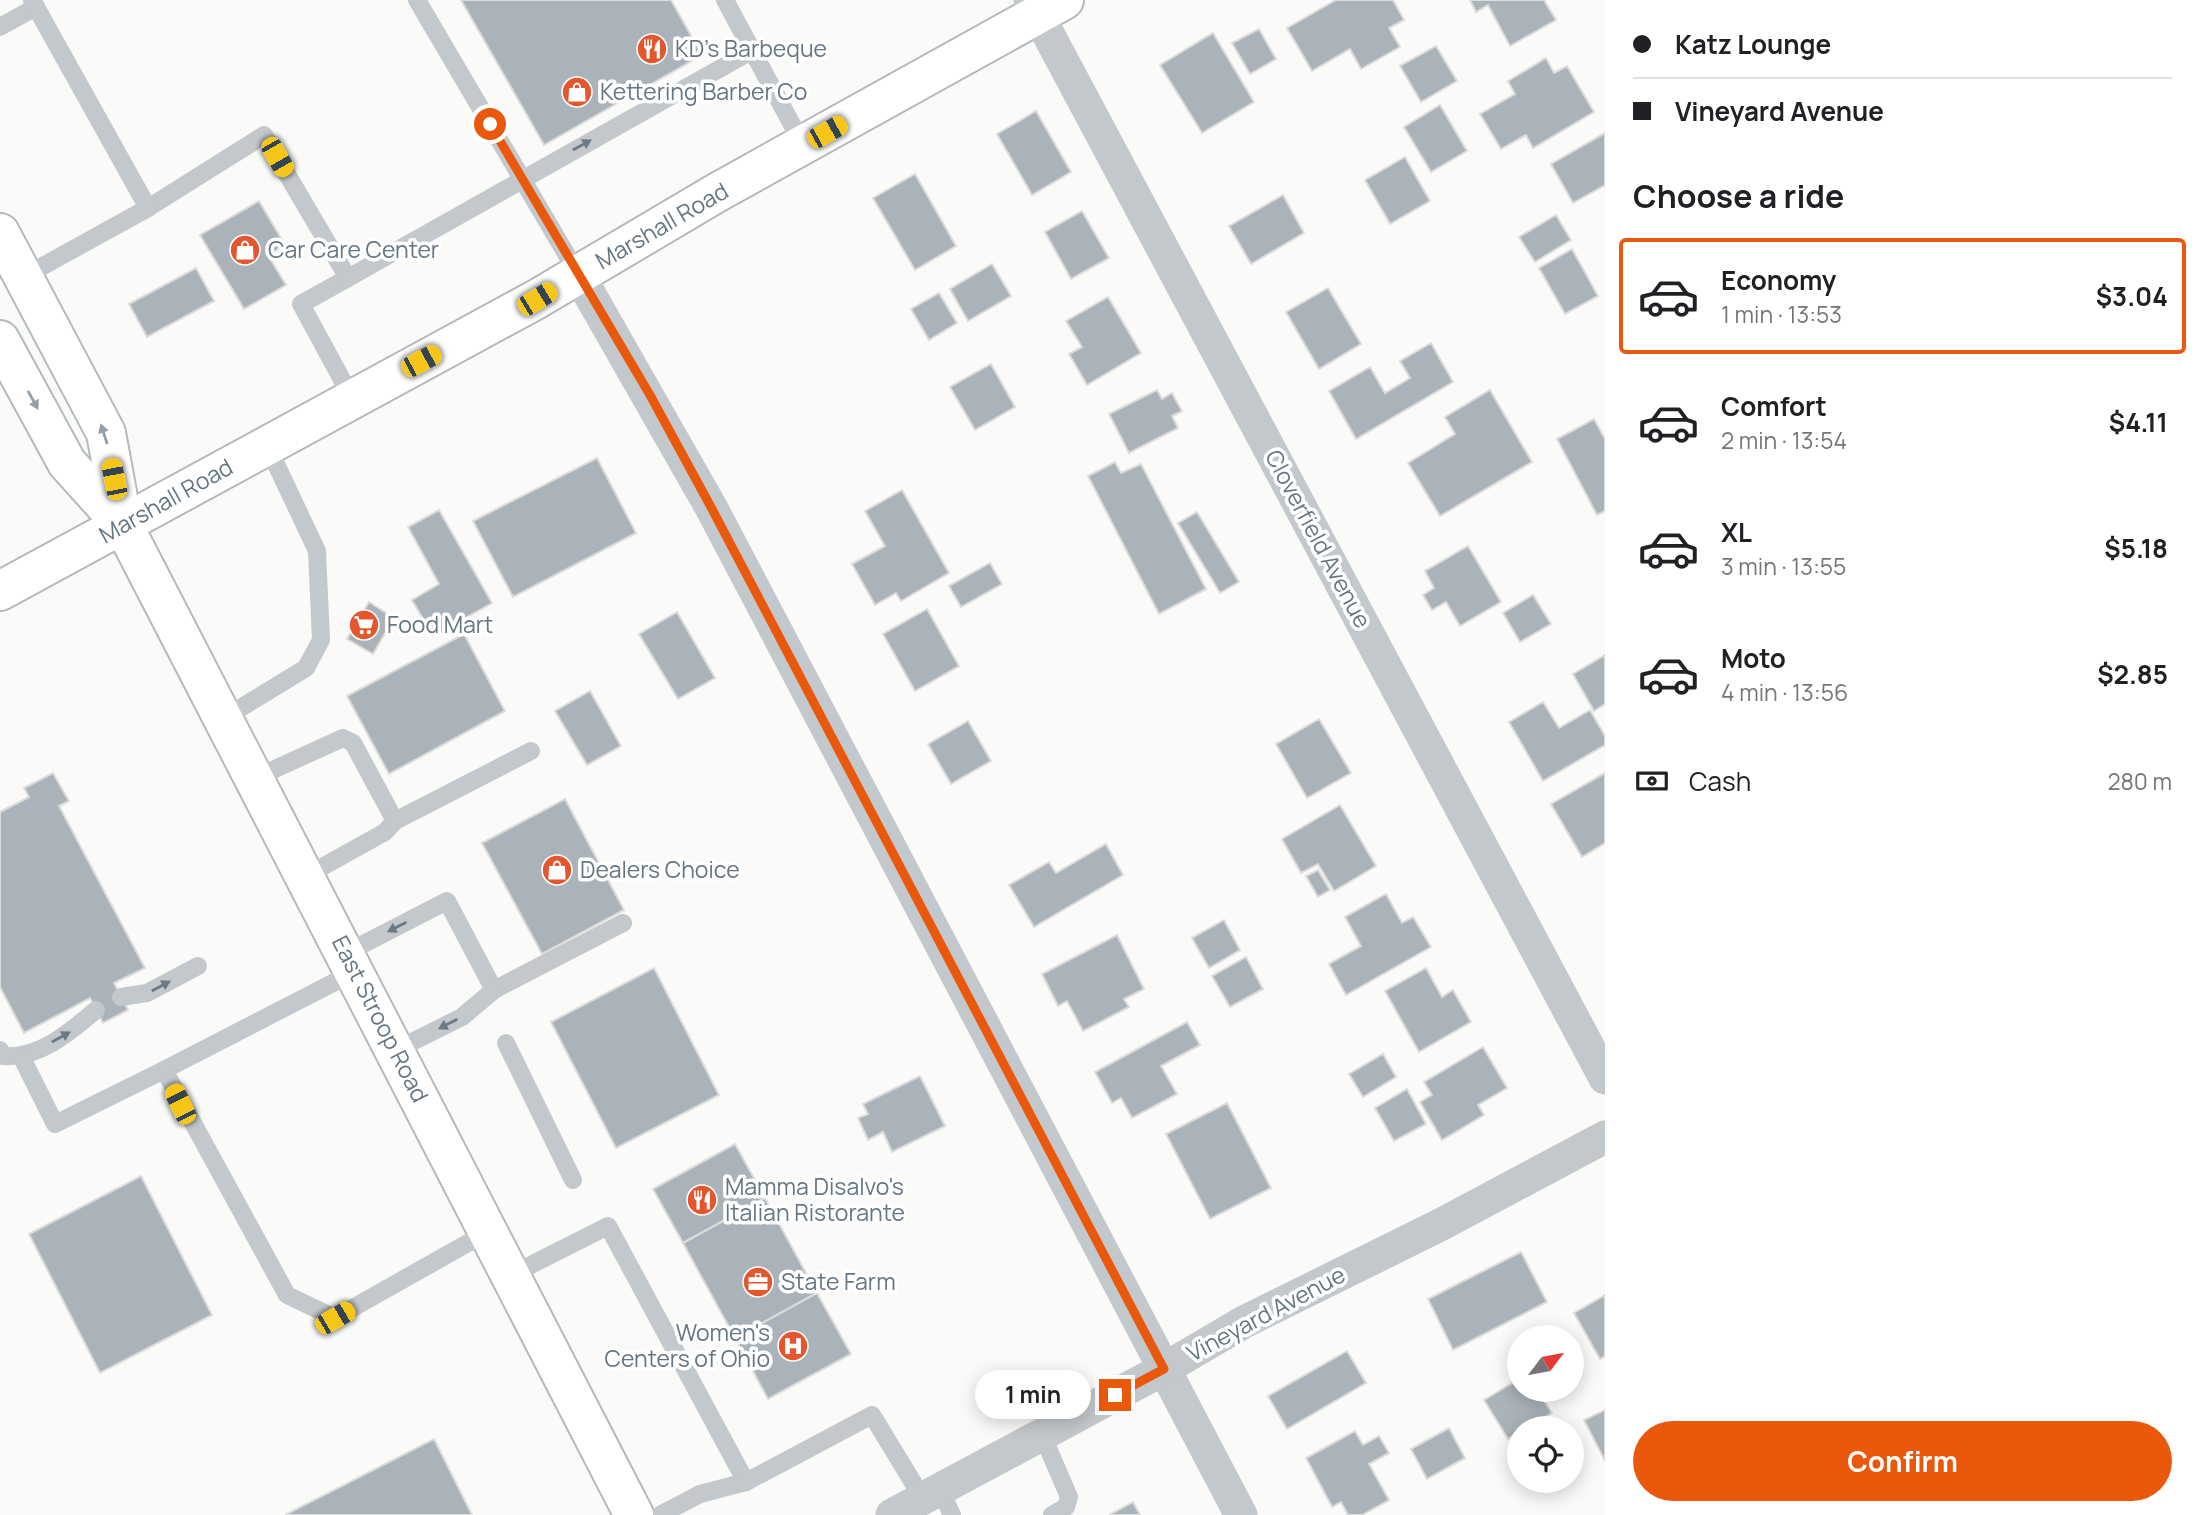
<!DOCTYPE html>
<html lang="en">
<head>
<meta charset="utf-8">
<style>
  body { margin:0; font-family:Manrope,sans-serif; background:#f2f2f2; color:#202124; height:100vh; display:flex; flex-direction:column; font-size:26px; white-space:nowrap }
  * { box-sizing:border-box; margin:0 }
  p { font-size:23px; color:#757577 }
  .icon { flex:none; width:38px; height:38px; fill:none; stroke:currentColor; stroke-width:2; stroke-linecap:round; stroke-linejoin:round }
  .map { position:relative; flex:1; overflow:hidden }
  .panel { display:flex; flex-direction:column; background:#fff; width:595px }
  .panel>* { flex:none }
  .banner { display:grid; align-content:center; height:154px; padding:0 28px; background:#fff }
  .needle { width:46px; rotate:58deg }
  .fabs { position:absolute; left:1507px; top:1325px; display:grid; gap:14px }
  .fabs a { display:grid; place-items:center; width:77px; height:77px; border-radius:50%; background:#fff; box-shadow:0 4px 18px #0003; font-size:35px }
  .end { position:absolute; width:32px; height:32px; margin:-16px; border:9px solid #ea580c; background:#fff; box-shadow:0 0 0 4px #fff }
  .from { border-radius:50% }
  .bubble { position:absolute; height:49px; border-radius:24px; background:#fff; box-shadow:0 4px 18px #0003; font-size:23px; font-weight:700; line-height:49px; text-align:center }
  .car { position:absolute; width:21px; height:42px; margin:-21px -10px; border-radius:9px; box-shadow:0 0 5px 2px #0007; background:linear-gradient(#f5c518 24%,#345 0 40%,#f5c518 0 76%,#345 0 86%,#f5c518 0) }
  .banner b { display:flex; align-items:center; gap:24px; height:66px; font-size:26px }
  .banner b+b { border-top:2px solid #e0e0e0 }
  .banner i { width:18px; height:18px; background:#202124 }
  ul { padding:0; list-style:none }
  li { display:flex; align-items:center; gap:21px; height:116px; margin:0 14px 10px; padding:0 14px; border:4px solid transparent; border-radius:7px }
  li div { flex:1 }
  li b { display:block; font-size:26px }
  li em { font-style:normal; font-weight:700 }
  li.current { border-color:#ea580c }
  li>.icon { width:63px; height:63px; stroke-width:1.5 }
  h2 { padding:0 28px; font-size:32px; line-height:84px }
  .pay { display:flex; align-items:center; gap:18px; height:77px; padding:0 28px; font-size:26px }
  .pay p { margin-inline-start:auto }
  .action { display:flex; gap:14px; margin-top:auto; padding:14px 28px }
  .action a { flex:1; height:80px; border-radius:42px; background:#ea580c; color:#fff; font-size:28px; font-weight:700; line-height:80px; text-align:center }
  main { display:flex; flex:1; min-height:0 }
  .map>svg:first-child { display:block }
  .building { fill:#aab3b9; stroke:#dcdcda; stroke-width:2 }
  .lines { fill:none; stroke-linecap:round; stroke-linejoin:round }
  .secondary-casing { stroke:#b3babf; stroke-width:42 }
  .lane { stroke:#c3c8cc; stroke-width:18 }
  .street { stroke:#c3c8cc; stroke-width:33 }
  .secondary { stroke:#fff; stroke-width:38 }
  .oneway { fill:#6a7a87 }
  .oneway2 { fill:#939fa8 }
  .route { stroke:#ea580c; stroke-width:9 }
  .labels { text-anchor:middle; stroke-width:7; stroke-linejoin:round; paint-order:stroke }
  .poi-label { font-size:23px; fill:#657683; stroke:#fff; text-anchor:start }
  .street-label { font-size:23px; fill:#657683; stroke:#fff }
</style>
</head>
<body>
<main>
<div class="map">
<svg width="1605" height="1515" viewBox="0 0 1605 1515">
  <rect width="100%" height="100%" fill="#fafaf8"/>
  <g class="building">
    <path d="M461,0H671L702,55L544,145Z"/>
    <path d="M1336,0H1393L1404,20L1389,28L1400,47L1361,69L1350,49L1312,71L1287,28Z"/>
    <path d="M1470,0H1544L1556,20L1510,46L1488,5L1476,12Z"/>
    <path d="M1259,29L1276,59L1250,74L1232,43Z"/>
    <path d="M1213,33L1254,102L1202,133L1160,65Z"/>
    <path d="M1436,46L1457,81L1421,102L1400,66Z"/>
    <path d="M1546,58L1554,73L1567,66L1594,112L1533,148L1526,135L1501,149L1480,114L1515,94L1508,81Z"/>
    <path d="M1440,105L1467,151L1431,172L1404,127Z"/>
    <path d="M1036,111L1071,172L1032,195L997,134Z"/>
    <path d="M1605,133V185L1573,203L1551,164Z"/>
    <path d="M1405,157L1430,201L1390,224L1365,180Z"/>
    <path d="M915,174L956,246L915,270L873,198Z"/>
    <path d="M1283,195L1304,233L1251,264L1229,226Z"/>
    <path d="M259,201L285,245L268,255L286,285L244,309L200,235Z"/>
    <path d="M1082,211L1109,258L1071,279L1045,232Z"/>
    <path d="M1556,215L1571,240L1535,262L1519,237Z"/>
    <path d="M1572,249L1598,296L1565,314L1539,268Z"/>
    <path d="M992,264L1011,296L968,321L950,289Z"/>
    <path d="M196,268L214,301L147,337L129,304Z"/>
    <path d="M1328,288L1361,344L1319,369L1286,312Z"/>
    <path d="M939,293L957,323L929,340L911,309Z"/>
    <path d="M1108,297L1141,353L1087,385L1069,354L1082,347L1066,321Z"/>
    <path d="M1431,343L1453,382L1356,439L1329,391L1370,367L1385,393L1410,378L1400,361Z"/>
    <path d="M991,364L1015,407L975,430L950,387Z"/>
    <path d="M1157,390L1162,399L1172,393L1182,411L1172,416L1178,428L1129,453L1109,414Z"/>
    <path d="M1490,390L1532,462L1440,516L1408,463L1455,434L1445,417Z"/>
    <path d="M1594,419L1605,439V511L1597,515L1557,439Z"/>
    <path d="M597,458L636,533L513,597L473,521Z"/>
    <path d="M1115,462L1121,473L1141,464L1206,589L1159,614L1088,476Z"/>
    <path d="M902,490L949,573L901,601L896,593L875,605L852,564L885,546L865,511Z"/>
    <path d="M439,510L492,603L433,636L412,600L439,584L408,527Z"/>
    <path d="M1197,512L1239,582L1220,593L1178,523Z"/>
    <path d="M1468,546L1501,602L1460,626L1446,602L1432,610L1423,595L1434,588L1425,571Z"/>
    <path d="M990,563L1002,584L961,607L949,586Z"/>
    <path d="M1533,595L1551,624L1520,642L1503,613Z"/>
    <path d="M369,602L394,618L373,654L347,639Z"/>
    <path d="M927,609L959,666L915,691L883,634Z"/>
    <path d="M677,612L715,678L678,699L639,634Z"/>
    <path d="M464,634L505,711L389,774L347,696Z"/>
    <path d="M1605,655V704L1594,711L1573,674Z"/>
    <path d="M590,691L621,746L587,765L555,711Z"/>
    <path d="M1543,702L1559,728L1590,710L1605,736V745L1543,781L1509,722Z"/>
    <path d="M1319,719L1351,773L1307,798L1276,744Z"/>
    <path d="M968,721L991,761L951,784L928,744Z"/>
    <path d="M53,773L69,801L59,806L145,968L114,983L128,1010L103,1023L90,998L24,1033L0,987V812L29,797L24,788Z"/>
    <path d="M1605,773V843L1582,857L1551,804Z"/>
    <path d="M565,799L624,910L542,954L482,843Z"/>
    <path d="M1340,805L1376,866L1334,891L1318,864L1301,873L1282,839Z"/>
    <path d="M1106,844L1123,875L1034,927L1009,885L1049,862L1056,873Z"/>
    <path d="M1318,870L1330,890L1318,897L1306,876Z"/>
    <path d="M1386,894L1402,923L1413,917L1431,947L1346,995L1329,964L1361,946L1345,917Z"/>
    <path d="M1224,920L1240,950L1209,968L1192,938Z"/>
    <path d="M1117,935L1144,989L1124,999L1129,1007L1083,1031L1067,1001L1058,1006L1042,974Z"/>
    <path d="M1246,957L1263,989L1230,1007L1212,976Z"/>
    <path d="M654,968L719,1095L616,1148L551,1022Z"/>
    <path d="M1426,968L1442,997L1453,990L1471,1022L1419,1052L1385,991Z"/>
    <path d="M1187,1022L1200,1045L1161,1066L1177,1094L1132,1118L1121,1098L1112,1103L1095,1072Z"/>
    <path d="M1483,1047L1507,1088L1478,1105L1484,1115L1442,1140L1420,1102L1432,1095L1424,1082Z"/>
    <path d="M1383,1054L1396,1077L1363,1097L1349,1074Z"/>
    <path d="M920,1076L945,1126L892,1152L883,1132L868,1140L858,1118L868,1114L863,1104Z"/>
    <path d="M1407,1089L1426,1124L1394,1141L1375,1108Z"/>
    <path d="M1227,1103L1271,1188L1210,1219L1166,1134Z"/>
    <path d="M735,1144L765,1198L683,1243L653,1189Z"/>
    <path d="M141,1176L212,1315L100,1373L29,1234Z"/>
    <path d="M765,1198L817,1293L735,1338L683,1243Z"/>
    <path d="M1521,1252L1547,1302L1453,1350L1428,1299Z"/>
    <path d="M817,1293L851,1354L768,1399L735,1338Z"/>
    <path d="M1605,1295V1356L1600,1359L1574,1313Z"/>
    <path d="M1347,1351L1366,1383L1287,1429L1268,1396Z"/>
    <path d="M1519,1379V1390H1537L1552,1413L1526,1428H1519V1432L1508,1439L1484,1400Z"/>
    <path d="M1605,1410V1461L1584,1420Z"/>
    <path d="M1449,1428L1465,1458L1427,1479L1411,1449Z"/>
    <path d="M1355,1431L1363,1445L1379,1436L1389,1453L1369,1464L1389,1500L1362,1515H1348L1341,1502L1332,1507L1306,1458Z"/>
    <path d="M434,1439L472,1515H285Z"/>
    <path d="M1133,1502L1140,1515H1109Z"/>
  </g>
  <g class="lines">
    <g class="secondary-casing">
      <g id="secondary">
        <path d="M0,233L106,433L123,525"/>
        <path d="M0,340L67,463L123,525L634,1515"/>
        <path d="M0,591L537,299L718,192L1064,0"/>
      </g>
    </g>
    <g class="lane">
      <path d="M417,0L578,274"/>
      <path d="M725,0L803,145"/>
      <path d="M0,27L36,7"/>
      <path d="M148,208L264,135L348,278L301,304L352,398"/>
      <path d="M23,277L148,208L32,0"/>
      <path d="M348,278L753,50"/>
      <path d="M224,718L306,668L321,640L317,551L267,445"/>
      <path d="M255,778L343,738L353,743L395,821L385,832L306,876"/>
      <path d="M395,821L531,751"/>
      <path d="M346,953L447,901L494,990L623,923"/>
      <path d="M356,971L164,1070L287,1295L335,1318L489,1231"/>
      <path d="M121,997L147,993L198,966"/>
      <path d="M506,1043L573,1180"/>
      <path d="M0,1050L3,1056C39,1059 70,1032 96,1010"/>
      <path d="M396,1050L462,1017L494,990"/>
      <path d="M22,1058L55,1124L164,1070"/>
      <path d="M511,1275L608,1226L746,1482"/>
      <path d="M1042,1434L1069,1497L1066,1507L1052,1515"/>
      <path d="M940,1489L952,1515"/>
      <path d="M660,1515L700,1494L746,1482L872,1415L923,1499"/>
    </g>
    <g class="street">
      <path d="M1030,0L1605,1078"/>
      <path d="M578,274L712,509L1241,1515"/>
      <path d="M892,1515L1164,1369L1244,1322L1442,1224L1605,1137"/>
    </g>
    <use href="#secondary" class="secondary"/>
  </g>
  <defs><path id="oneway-solid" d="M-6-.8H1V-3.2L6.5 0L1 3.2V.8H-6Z" transform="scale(1.75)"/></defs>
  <g class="oneway">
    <use href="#oneway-solid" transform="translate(582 145) rotate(-29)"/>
    <use href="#oneway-solid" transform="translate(397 927) rotate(153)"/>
    <use href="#oneway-solid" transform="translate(161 986) rotate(-28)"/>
    <use href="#oneway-solid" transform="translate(448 1024) rotate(153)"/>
    <use href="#oneway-solid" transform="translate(61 1037) rotate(-29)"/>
  </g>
  <g class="oneway2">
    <use href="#oneway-solid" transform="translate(33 400) rotate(61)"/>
    <use href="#oneway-solid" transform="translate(104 434) rotate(-108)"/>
  </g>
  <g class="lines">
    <path class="route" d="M490,124L650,395L712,509L1164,1369L1115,1395"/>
  </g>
  <defs>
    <g id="restaurant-disc" transform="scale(1.575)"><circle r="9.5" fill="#e4572e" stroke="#fff"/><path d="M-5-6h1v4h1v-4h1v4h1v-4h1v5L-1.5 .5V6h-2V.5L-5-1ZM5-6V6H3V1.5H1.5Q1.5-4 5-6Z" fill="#fff"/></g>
    <g id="shop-disc" transform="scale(1.575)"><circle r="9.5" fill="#e4572e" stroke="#fff"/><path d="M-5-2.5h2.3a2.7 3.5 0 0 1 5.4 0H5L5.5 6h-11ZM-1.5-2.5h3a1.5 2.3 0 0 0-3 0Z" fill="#fff"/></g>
    <g id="supermarket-disc" transform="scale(1.575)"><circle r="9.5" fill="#e4572e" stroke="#fff"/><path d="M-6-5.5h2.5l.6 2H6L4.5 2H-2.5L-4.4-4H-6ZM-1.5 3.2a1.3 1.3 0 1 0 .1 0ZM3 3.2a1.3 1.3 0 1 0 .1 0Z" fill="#fff"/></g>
    <g id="office-disc" transform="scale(1.575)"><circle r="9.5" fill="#e4572e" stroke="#fff"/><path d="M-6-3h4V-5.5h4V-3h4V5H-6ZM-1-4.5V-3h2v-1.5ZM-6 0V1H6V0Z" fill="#fff"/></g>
    <g id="hospital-disc" transform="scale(1.575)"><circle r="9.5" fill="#e4572e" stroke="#fff"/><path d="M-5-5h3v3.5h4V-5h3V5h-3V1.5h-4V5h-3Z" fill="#fff"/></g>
  </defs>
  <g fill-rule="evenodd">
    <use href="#restaurant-disc" x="652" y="49"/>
    <use href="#shop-disc" x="577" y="92"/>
    <use href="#shop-disc" x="245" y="250"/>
    <use href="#supermarket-disc" x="364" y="625"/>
    <use href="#shop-disc" x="557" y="870"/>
    <use href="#restaurant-disc" x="702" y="1200"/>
    <use href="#office-disc" x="758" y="1282"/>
    <use href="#hospital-disc" x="793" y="1346"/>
  </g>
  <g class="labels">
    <g class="poi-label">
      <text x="675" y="57">KD's Barbeque</text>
      <text x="600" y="100">Kettering Barber Co</text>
      <text x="268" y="258">Car Care Center</text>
      <text x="387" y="633">Food Mart</text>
      <text x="580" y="878">Dealers Choice</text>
      <text x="725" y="1195">Mamma Disalvo's<tspan x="725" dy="26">Italian Ristorante</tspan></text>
      <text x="781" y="1290">State Farm</text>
      <text x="770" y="1341" text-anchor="end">Women's<tspan x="770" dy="26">Centers of Ohio</tspan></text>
    </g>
    <g class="street-label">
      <text transform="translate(662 226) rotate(-30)" y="8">Marshall Road</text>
      <text transform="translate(166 501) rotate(-29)" y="8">Marshall Road</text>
      <text transform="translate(1318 539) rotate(62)" y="8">Cloverfield Avenue</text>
      <text transform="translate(380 1019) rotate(63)" y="8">East Stroop Road</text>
      <text transform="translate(1266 1314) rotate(-28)" y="8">Vineyard Avenue</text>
    </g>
  </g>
</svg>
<div class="fabs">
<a><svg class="needle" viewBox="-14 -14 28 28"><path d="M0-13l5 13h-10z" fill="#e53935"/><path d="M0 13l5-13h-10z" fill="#757577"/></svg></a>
<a><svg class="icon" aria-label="locate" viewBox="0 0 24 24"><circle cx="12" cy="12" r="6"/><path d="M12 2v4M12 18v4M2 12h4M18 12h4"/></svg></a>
</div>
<i class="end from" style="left:490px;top:124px"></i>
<i class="end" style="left:1115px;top:1395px"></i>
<div class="bubble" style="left:975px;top:1370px;width:116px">1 min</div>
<i class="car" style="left:827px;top:132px;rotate:61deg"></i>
<i class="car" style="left:277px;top:157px;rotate:150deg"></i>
<i class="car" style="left:537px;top:299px;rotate:59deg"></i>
<i class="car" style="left:421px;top:361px;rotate:62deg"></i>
<i class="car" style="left:114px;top:479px;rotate:349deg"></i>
<i class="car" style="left:180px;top:1104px;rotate:334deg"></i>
<i class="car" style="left:335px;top:1318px;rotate:60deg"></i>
</div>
<section class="panel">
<div class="banner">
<b><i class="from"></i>Katz Lounge</b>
<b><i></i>Vineyard Avenue</b>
</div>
<h2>Choose a ride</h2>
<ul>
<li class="current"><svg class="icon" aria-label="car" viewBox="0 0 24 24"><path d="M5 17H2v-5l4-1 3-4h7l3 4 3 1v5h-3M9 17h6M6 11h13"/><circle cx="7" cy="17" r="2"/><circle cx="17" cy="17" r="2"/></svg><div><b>Economy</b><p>1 min · 13:53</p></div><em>$3.04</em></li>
<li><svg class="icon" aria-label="car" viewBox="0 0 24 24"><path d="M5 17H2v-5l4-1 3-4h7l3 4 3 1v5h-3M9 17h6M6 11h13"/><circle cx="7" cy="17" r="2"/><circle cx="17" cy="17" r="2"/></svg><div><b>Comfort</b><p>2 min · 13:54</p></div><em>$4.11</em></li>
<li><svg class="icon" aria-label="car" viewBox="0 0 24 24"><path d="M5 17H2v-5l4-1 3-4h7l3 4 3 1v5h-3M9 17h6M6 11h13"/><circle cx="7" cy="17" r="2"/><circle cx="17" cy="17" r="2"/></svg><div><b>XL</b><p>3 min · 13:55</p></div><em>$5.18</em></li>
<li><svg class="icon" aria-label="car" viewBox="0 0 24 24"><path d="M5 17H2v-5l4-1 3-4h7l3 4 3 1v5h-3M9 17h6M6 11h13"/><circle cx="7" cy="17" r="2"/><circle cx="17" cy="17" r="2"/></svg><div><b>Moto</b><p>4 min · 13:56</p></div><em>$2.85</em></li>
</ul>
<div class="pay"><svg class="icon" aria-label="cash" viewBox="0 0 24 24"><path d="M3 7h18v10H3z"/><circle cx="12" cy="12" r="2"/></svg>Cash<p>280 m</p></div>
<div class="action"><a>Confirm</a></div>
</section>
</main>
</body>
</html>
